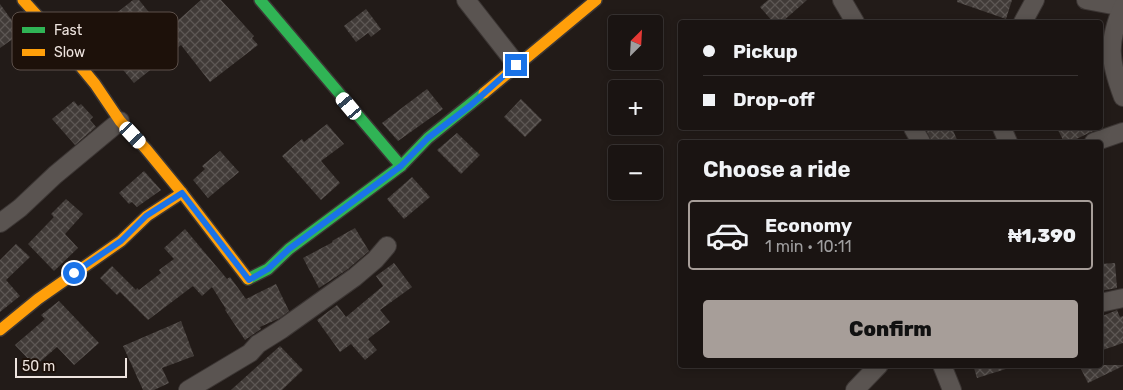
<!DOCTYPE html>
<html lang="en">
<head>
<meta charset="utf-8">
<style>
  body { margin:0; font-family:Rubik,sans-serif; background:#231d1b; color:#f1f3f6; height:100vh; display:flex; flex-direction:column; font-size:19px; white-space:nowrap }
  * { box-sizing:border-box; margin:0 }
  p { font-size:16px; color:#9f9e9f }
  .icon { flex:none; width:28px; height:28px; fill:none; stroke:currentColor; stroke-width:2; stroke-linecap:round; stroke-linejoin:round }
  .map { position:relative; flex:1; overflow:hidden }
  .side { position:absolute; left:678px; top:140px; width:425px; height:228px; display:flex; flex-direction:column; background:#1a1412; border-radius:5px; box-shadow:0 2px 8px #0003,0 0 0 1px #383332 }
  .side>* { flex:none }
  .hud { position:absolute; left:678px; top:20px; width:425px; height:110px; border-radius:5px; box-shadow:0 2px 8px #0003,0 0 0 1px #383332; display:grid; align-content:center; height:110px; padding:0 25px; background:#1a1412 }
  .needle { width:32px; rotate:24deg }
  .buttons { position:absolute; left:608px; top:15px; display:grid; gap:10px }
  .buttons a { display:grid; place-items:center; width:55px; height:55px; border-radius:5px; background:#1a1412; box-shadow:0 2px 8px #0003,0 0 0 1px #383332; font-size:25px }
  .scale { position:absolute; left:15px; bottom:12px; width:112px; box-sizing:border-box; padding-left:5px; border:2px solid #eee4df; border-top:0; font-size:14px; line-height:18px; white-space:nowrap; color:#eee4df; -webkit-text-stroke:4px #1d110a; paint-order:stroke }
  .end { position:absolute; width:22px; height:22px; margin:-11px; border:6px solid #1a73e8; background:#fff; box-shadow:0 0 0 2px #fff }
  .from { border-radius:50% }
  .car { position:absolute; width:15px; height:30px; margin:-15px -8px; border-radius:6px; box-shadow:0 0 4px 1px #0007; background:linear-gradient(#fff 24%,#345 0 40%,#fff 0 76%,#345 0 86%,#fff 0) }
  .hud b { display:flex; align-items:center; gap:18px; height:48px; font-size:19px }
  .hud b+b { border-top:1px solid #383332 }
  .hud i { width:12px; height:12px; background:#f1f3f6 }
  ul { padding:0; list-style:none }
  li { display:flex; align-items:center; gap:15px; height:70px; margin:0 10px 8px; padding:0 15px; border:2px solid transparent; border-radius:5px }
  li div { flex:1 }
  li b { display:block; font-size:19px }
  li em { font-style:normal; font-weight:800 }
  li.selected { border-color:#a79e99 }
  li>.icon { width:45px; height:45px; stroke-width:1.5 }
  h2 { padding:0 25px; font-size:22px; line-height:60px }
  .primary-button { display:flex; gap:10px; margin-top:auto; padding:10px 25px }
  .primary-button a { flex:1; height:58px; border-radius:5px; background:#a79e99; color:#111; font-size:20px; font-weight:800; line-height:58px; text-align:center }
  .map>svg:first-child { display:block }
  .building { fill:url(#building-cross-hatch) }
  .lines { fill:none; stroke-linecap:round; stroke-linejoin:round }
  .street-casing { stroke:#3c3634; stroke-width:20 }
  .fast-casing { stroke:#3c3634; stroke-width:14 }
  .slow-casing { stroke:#3c3634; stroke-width:14 }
  .street { stroke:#5a5451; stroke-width:18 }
  .fast { stroke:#30b455; stroke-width:11 }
  .slow { stroke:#ff9f0a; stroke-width:11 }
  .route { stroke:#1a73e8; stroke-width:6 }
  .key { fill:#1d110a; stroke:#5c504a; stroke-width:1 }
  .key-label { font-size:14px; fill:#eee4df }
</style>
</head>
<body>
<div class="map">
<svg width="1123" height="390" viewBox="0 0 1123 390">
  <defs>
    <pattern id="building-cross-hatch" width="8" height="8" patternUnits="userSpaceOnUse" patternTransform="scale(1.25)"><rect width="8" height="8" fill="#413b38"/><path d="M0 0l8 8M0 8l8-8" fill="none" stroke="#5d5754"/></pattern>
  </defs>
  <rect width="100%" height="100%" fill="#221b18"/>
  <g class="building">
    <path d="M133,0H139L165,32L201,0H221L254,36L252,38L258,45L210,82L181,45L134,83L119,65L140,49L114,15Z"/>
    <path d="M768,0H807L782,22H773L760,7Z"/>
    <path d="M957,0H1012L1006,19L957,2Z"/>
    <path d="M0,4L21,33L0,48Z"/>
    <path d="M366,9L381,29L371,37L368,33L356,42L344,26Z"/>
    <path d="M427,89L443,109L398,141L382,123Z"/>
    <path d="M521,99L542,120L525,137L504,117Z"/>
    <path d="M74,101L78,106L81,104L93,117L90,120L96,127L75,145L52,119Z"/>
    <path d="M327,124L344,144L321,161L340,183L321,200L282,156L302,139L304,142Z"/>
    <path d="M925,128H952L958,142H932Z"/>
    <path d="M1057,128H1103L1091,132L1070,142H1064Z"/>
    <path d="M457,133L480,155L461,174L437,150Z"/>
    <path d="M220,151L239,172L208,198L193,180L205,169L202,166Z"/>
    <path d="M144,171L161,190L137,207L132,202L129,204L119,193Z"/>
    <path d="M412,177L430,197L404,219L387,199Z"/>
    <path d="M66,199L83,214L65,234L78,248L54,271L28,244L54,217L51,214Z"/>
    <path d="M355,228L369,251L348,269L319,288L303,258L333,242L332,241Z"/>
    <path d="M185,229L227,279L230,277L246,299L276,284L289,311L280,318L260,327L261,329L245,340L225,310L226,309L212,287L202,296L193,286L148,320L120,292L117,295L100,278L112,266L136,290L137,288L139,290L161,273L159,270L174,259L164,248Z"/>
    <path d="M16,244L30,257L6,280L20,296L0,312V260Z"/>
    <path d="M394,263L412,287L380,310L390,322L368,339L377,350L365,360L351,344L340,352L317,320L337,305L346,317L383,286L376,276Z"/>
    <path d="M1115,263L1117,288L1100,291V264Z"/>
    <path d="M59,301L99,343L74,365L57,347L35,366L15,345L45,319L41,315Z"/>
    <path d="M1117,310L1120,317L1123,316V343L1100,351V317Z"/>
    <path d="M181,321L194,356L162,368L169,383L154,390H143L123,346Z"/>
    <path d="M280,346L303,370L282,390H231Z"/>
    <path d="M973,365H1009V368L977,378Z"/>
    <path d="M1079,365H1123V366L1088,383Z"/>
  </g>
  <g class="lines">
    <g class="street-casing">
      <g id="street">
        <path d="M466,0L517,65"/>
        <path d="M842,0L855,22"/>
        <path d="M1086,0L1123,7"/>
        <path d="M1123,6C1107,43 1109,60 1123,97"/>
        <path d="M1023,22L1035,0"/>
        <path d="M913,128L921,142"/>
        <path d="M1002,128L1008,142"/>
        <path d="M1094,142L1123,132"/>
        <path d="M0,223L20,208L55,175L120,121"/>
        <path d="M1100,303L1123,298"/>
        <path d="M942,365L952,390"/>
        <path d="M188,390L250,353L258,344L282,329L355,277L375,260L387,246"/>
        <path d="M855,390L879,365"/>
      </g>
    </g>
    <g class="fast-casing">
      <g id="fast">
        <path d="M260,0L401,166"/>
        <path d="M248,279L268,269L289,249L401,166L428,138L484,93"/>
      </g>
    </g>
    <g class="slow-casing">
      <g id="slow">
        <path d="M23,0L53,33L95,84L120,121L146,149L182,193L248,279"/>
        <path d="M484,93L596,0"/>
        <path d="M0,330L38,299L121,241L147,216L182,193"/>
      </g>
    </g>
    <use href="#street" class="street"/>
    <use href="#fast" class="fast"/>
    <use href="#slow" class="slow"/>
  </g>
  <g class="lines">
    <path class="route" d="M74,273L121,241L146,216L182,193L249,280L268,269L289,249L401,166L428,138L471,105L516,65"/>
  </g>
  <rect x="12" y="12" width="166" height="58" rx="8" class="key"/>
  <rect x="22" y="27" width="23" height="6" fill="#30b455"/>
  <rect x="22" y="49" width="23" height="7" fill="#ff9f0a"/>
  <g class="key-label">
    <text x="54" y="35">Fast</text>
    <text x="54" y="57">Slow</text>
  </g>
</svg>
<div class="buttons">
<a><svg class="needle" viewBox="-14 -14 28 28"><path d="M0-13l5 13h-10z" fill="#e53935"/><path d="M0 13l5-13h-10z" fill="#9f9e9f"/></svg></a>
<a>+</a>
<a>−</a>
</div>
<div class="scale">50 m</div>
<i class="end from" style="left:74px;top:273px"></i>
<i class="end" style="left:516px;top:65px"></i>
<i class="car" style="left:349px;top:106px;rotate:320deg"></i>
<i class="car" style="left:133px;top:135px;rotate:137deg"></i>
<div class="hud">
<b><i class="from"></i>Pickup</b>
<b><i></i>Drop-off</b>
</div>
<section class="side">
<h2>Choose a ride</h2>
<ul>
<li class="selected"><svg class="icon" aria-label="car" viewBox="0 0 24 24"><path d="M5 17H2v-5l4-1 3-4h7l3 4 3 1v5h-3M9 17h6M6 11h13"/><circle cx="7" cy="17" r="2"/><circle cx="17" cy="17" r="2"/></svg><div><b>Economy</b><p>1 min · 10:11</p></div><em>₦1,390</em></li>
</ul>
<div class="primary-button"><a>Confirm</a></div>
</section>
</div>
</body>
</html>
